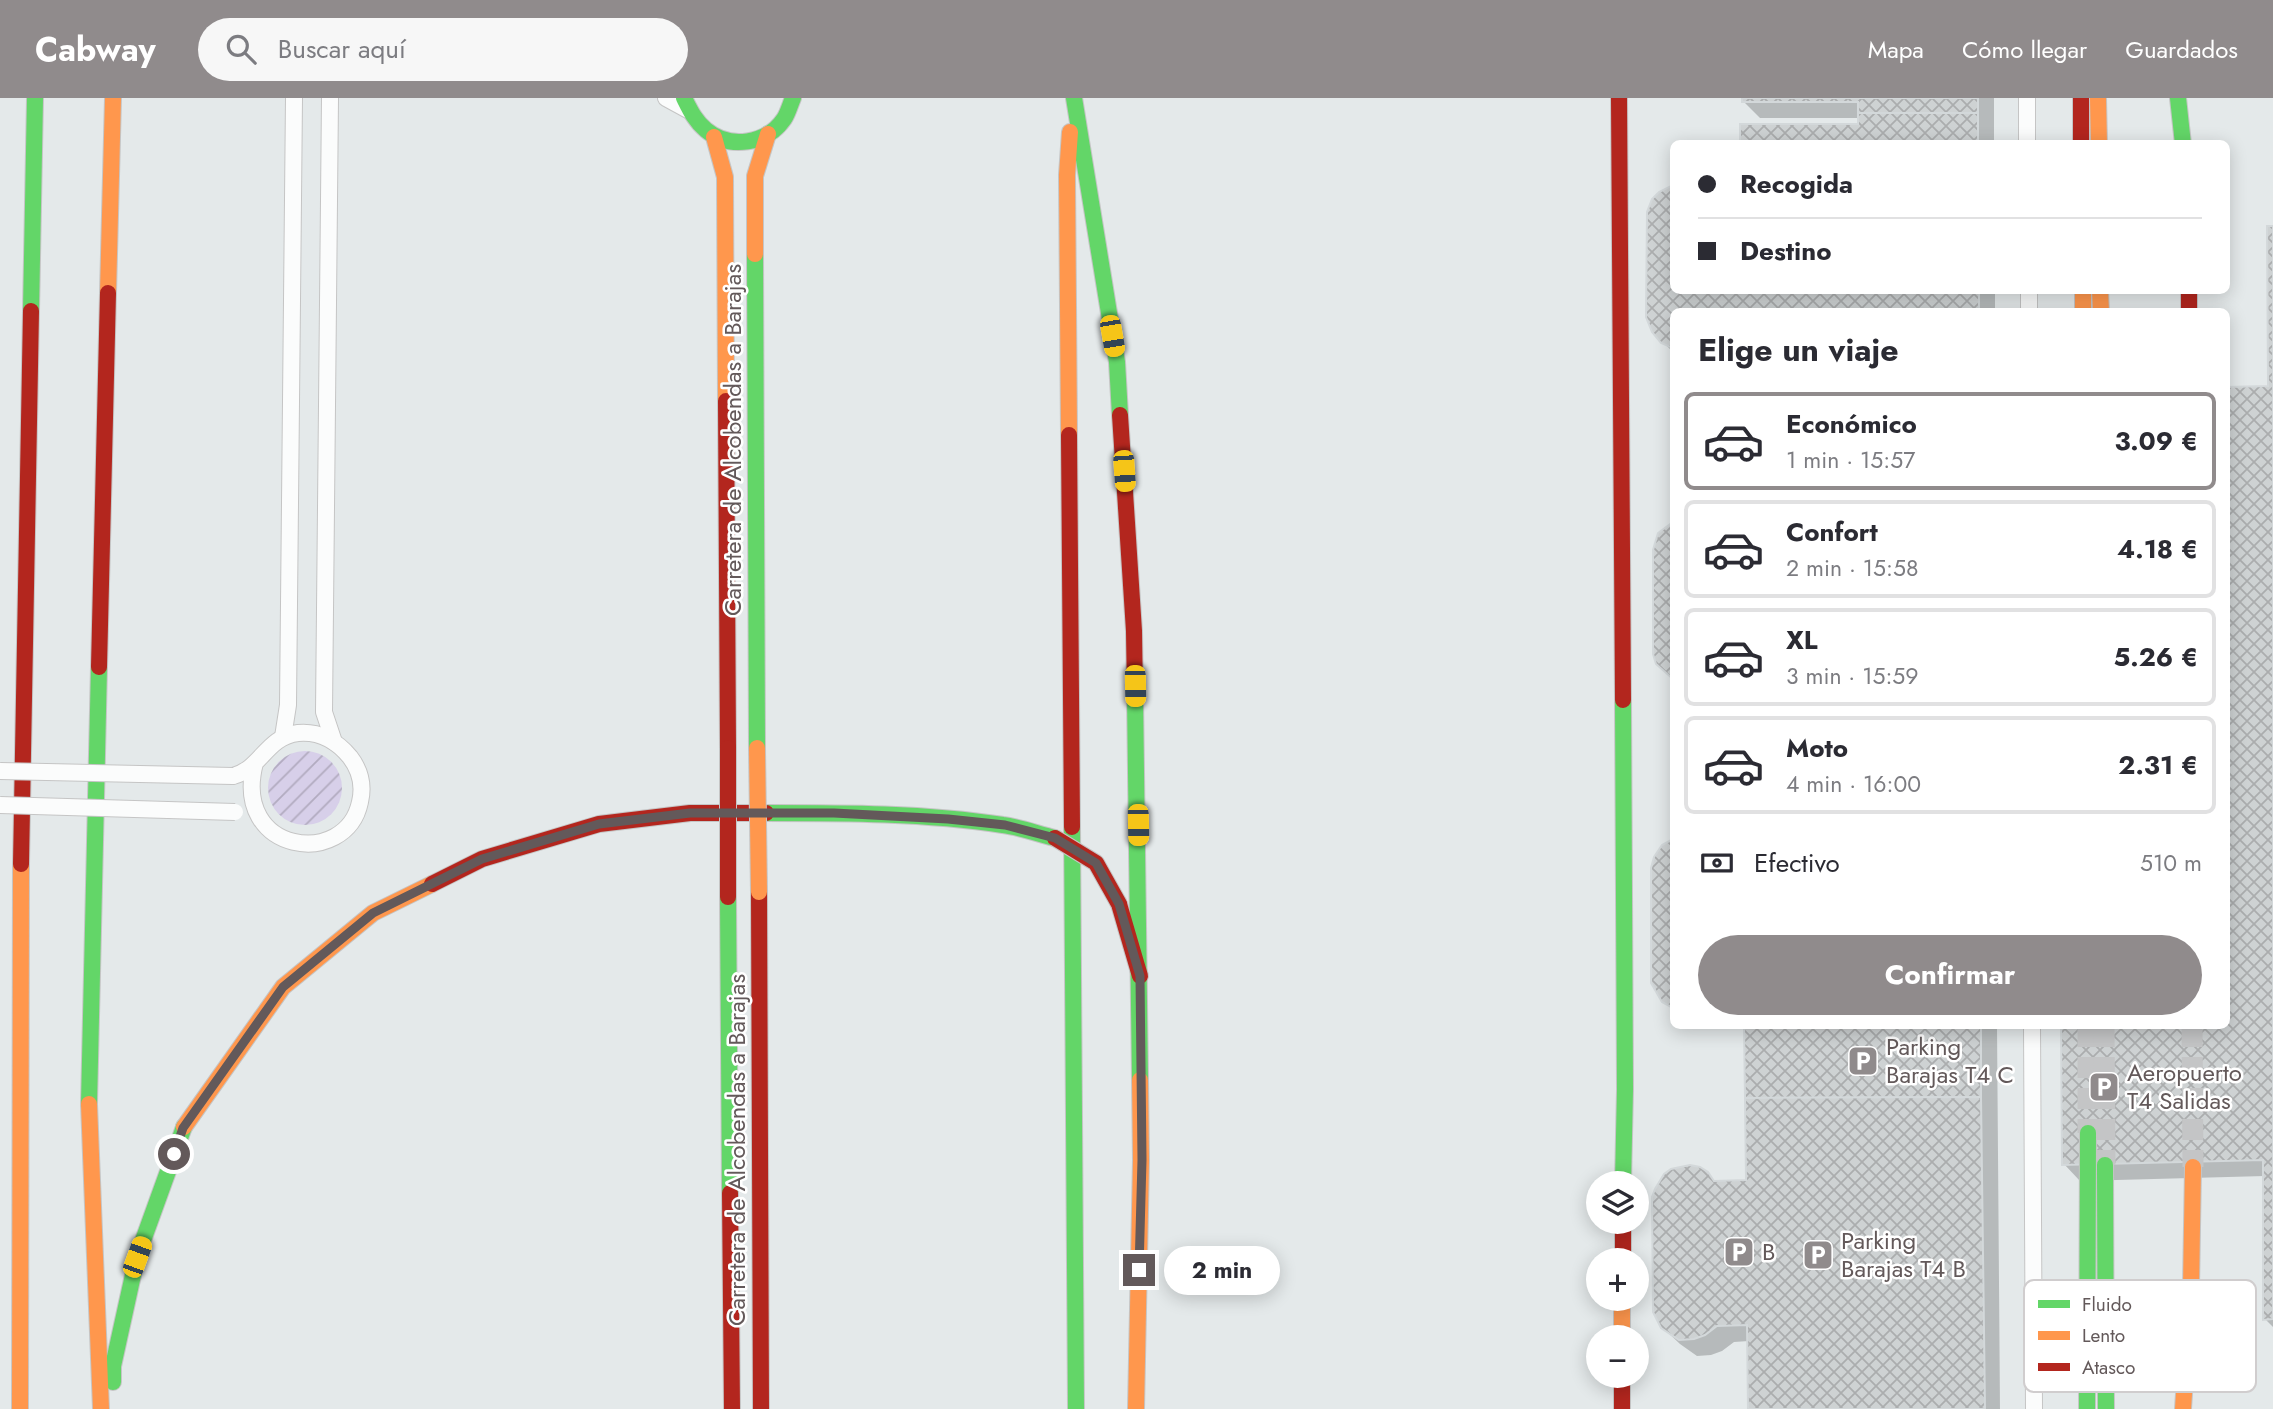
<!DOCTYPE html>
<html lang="es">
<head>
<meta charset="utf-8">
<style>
  body { margin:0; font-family:Jost,sans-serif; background:#f7f7f7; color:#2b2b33; height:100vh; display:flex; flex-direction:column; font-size:26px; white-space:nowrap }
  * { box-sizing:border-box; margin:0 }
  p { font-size:23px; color:#7c7c81 }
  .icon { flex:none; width:38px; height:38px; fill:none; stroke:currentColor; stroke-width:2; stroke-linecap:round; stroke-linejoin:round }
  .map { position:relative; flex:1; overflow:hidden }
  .side { position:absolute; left:1670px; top:210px; width:560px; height:721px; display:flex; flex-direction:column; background:#fff; border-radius:10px; box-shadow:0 4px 18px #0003 }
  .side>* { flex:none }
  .guide { position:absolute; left:1670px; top:42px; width:560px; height:154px; border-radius:10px; box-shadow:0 4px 18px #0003; display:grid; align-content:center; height:154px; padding:0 28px; background:#fff }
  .controls { position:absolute; left:1586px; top:1073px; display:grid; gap:14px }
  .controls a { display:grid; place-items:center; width:63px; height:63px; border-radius:50%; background:#fff; box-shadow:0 4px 18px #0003; font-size:35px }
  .end { position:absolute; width:32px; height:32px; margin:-16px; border:9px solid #63595a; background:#fff; box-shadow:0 0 0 4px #fff }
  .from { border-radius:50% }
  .bubble { position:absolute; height:49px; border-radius:24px; background:#fff; box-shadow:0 4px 18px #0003; font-size:23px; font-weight:700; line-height:49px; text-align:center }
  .car { position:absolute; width:21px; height:42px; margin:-21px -10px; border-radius:9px; box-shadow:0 0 5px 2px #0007; background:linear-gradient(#f5c518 24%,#345 0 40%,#f5c518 0 76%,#345 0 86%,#f5c518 0) }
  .guide b { display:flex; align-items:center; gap:24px; height:66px; font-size:26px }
  .guide b+b { border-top:2px solid #e1e1e2 }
  .guide i { width:18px; height:18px; background:#2b2b33 }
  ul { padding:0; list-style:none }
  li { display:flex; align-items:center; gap:21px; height:98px; margin:0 14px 10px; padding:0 14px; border:4px solid #e1e1e2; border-radius:10px }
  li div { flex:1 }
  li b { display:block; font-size:26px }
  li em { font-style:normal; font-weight:700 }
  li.on { border-color:#908b8c }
  li>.icon { width:63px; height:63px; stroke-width:1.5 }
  h2 { padding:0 28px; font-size:32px; line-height:84px }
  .pay { display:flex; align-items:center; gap:18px; height:77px; padding:0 28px; font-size:26px }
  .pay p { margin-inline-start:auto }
  .action { display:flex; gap:14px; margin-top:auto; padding:14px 28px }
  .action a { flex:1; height:80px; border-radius:42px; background:#908b8c; color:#fff; font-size:28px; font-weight:700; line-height:80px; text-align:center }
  header { display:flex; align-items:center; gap:42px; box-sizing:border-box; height:98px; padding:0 35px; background:#908b8c; color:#fff }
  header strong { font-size:33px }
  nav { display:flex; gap:38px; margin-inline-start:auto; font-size:24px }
  .search { width:490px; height:63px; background:#f7f7f7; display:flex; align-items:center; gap:18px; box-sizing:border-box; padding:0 24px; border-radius:38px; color:#7c7c81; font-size:26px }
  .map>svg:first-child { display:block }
  .garden { fill:url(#garden-furrows) }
  .shadow { fill:#0003 }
  .building { fill:url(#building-cross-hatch); stroke:#d3d8da; stroke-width:2 }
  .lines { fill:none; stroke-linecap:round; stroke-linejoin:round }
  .secondary-tunnel { stroke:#c4c5c6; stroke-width:21; stroke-dasharray:21 10; stroke-linecap:butt }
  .street-casing { stroke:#c5c5c5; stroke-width:18 }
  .fast-casing { stroke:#c5c5c5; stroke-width:18 }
  .slow-casing { stroke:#c5c5c5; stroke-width:18 }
  .jam-casing { stroke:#c5c5c5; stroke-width:18 }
  .street { stroke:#fbfcfc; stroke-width:16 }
  .fast { stroke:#63d668; stroke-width:16 }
  .slow { stroke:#ff974d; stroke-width:16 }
  .jam { stroke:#b3261e; stroke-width:16 }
  .street-bridge-casing { stroke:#c5c5c5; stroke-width:18; stroke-linecap:butt }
  .slow-bridge-casing { stroke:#c5c5c5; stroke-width:18; stroke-linecap:butt }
  .jam-bridge-casing { stroke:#c5c5c5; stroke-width:18; stroke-linecap:butt }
  .street-bridge { stroke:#fbfcfc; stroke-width:16 }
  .slow-bridge { stroke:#ff974d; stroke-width:16 }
  .jam-bridge { stroke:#b3261e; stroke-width:16 }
  .route { stroke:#63595a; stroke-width:9 }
  .labels { text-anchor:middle; stroke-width:5; stroke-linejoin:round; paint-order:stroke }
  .street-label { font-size:24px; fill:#63595a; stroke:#fff }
  .poi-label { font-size:24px; fill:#63595a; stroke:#fff; text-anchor:start }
  .key { fill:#fff; stroke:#d0cdce; stroke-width:2 }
  .key-label { font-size:19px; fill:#63595a }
</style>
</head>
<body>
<header>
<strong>Cabway</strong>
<div class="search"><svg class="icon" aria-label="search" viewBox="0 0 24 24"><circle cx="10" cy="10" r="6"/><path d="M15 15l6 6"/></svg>Buscar aquí</div>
<nav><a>Mapa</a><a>Cómo llegar</a><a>Guardados</a></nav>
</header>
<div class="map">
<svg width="2273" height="1311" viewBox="0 0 2273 1311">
  <defs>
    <pattern id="garden-furrows" width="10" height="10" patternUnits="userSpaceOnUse" patternTransform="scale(1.75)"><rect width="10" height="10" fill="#d7cfe9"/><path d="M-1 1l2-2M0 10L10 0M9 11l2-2" fill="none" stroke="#b2abc0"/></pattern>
    <pattern id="building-cross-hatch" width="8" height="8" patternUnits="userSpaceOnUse" patternTransform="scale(1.75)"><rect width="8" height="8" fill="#ced2d3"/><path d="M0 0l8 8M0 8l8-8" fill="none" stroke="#abadae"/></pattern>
  </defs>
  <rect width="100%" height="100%" fill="#e4e9ea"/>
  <circle class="garden" cx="305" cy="690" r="37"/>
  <g class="shadow">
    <path d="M1744,0H1994V46H1742L1860,28V20H1760L1744,4Z"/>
    <path d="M1673,89V192H1995V214H1673V254L1662,243Z"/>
    <path d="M2273,129V1229L2265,1221V1078L2080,1083L2064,1066L2063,928H2226V290H2270Z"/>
    <path d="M1746,928H1997L2000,1311H1750L1749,1243L1734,1244L1722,1253L1711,1257L1697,1258L1680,1246L1662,1229L1707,1075L1716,1084L1748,1083Z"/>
  </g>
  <g class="building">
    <path d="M1742,0H1978V15H1858V4H1742Z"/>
    <path d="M1858,15H1978V46H1740V26H1858Z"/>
    <path d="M1673,87V192H1979V214H1673V250L1661,245L1652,234L1646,219L1647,114L1652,101L1659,94Z"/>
    <path d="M2267,128H2273V1221L2263,1222V1062L2062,1067L2061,928H2226V289L2268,288Z"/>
    <path d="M1673,424V581L1656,566L1653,556V452L1658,435Z"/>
    <path d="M1673,741V910L1662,904L1651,885V770L1654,759L1662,747Z"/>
    <path d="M1744,928H1981V999L1745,1000Z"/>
    <path d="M1981,999L1985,1311H1748L1747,1227L1717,1228L1705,1237L1694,1241L1679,1242L1661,1230L1653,1214L1652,1099L1655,1091L1664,1076L1671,1071L1690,1067L1700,1069L1708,1074L1714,1083L1746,1082L1745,1000Z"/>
  </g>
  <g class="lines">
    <g class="secondary-tunnel">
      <path d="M2088,928V1035"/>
      <path d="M2104,928L2105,1067"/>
      <path d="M2192,928L2193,1069"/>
    </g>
    <g class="street-casing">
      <g id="street">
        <path d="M330,0L324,614L334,644"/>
        <path d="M666,0L688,12"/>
        <path d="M2027,0V46"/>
        <path d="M2029,192V214"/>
        <path d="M283,639L288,607L294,0"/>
        <path d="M233,678C261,671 266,639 298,635C319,633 337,643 350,659C360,672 364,687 360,704C346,771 231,756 255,665"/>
        <path d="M2032,928L2034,1311"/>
      </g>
    </g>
    <g class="fast-casing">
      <g id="fast">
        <path d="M684,0C690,12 695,23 706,32C730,52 767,46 784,21C788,15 790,7 793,0"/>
        <path d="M1074,0L1117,264L1120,317"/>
        <path d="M2178,0L2183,46"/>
        <path d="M755,156L757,650"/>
        <path d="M31,213L35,0"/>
        <path d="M1135,597L1140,982"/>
        <path d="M1623,602L1625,991L1623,1085"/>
        <path d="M766,715C844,715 925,715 1003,727C1020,729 1038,736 1055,740"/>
        <path d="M1072,729L1076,1311"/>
        <path d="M728,799L730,1095"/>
        <path d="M89,1006L99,569"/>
        <path d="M2105,1067L2106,1311"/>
        <path d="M113,1284V1268L137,1159L184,1029"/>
        <path d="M2087,1311L2088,1035"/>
      </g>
    </g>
    <g class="slow-casing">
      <g id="slow">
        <path d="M2098,0L2099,46"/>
        <path d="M714,39L725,79L726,303"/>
        <path d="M755,156V78L768,36"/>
        <path d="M2083,192V214"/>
        <path d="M2100,192L2101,214"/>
        <path d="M108,195L113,0"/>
        <path d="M1069,337L1067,77L1070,34"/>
        <path d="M89,1006L101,1311"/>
        <path d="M184,1029L283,889L373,815L432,786"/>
        <path d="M1622,1200V1239"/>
        <path d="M20,1311L21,766"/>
        <path d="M1136,1311L1141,1062L1140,982"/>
        <path d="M2183,1311L2191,1189L2193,1069"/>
      </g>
    </g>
    <g class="jam-casing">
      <g id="jam">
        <path d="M1619,0L1623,602"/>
        <path d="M2081,0V46"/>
        <path d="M2189,192V214"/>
        <path d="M726,303L728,650"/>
        <path d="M1120,317L1134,533L1135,597"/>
        <path d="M1069,337L1072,729"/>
        <path d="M99,569L108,195"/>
        <path d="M21,766L31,213"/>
        <path d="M432,786L482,761L599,726L690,715H766"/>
        <path d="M759,794L761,1311"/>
        <path d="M1119,806L1140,878"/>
        <path d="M730,1095L732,1311"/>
        <path d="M1623,1124V1162"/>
        <path d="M1622,1278V1311"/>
      </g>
    </g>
    <use href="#street" class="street"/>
    <use href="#fast" class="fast"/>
    <use href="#slow" class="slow"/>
    <use href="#jam" class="jam"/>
    <g class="street-bridge-casing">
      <g id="street-bridge">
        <path d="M0,673L233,678"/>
        <path d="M0,707L235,714"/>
      </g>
    </g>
    <g class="slow-bridge-casing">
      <path id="slow-bridge" d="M757,650L759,794"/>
    </g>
    <g class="jam-bridge-casing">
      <g id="jam-bridge">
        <path d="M728,650V799"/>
        <path d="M1055,740L1096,765L1119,806"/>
      </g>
    </g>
    <use href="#street-bridge" class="street-bridge"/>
    <use href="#slow-bridge" class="slow-bridge"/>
    <use href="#jam-bridge" class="jam-bridge"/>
  </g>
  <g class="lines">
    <path class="route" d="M174,1056L183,1030L283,889L373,815L482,761L599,726L690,715H834L948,721L1005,727L1055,740L1096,765L1119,806L1140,878L1142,1062L1139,1172"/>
  </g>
  <defs>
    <g id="parking-square" transform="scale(1.575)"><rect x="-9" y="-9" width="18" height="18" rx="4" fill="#908b8c" stroke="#fff"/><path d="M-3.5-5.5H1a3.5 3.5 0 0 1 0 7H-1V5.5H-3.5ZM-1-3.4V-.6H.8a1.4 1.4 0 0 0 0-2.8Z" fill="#fff"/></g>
  </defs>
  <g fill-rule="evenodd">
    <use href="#parking-square" x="1863" y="963"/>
    <use href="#parking-square" x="2104" y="989"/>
    <use href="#parking-square" x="1739" y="1154"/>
    <use href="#parking-square" x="1818" y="1157"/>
  </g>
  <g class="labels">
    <g class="street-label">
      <text transform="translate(733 342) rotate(-90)" y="8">Carretera de Alcobendas a Barajas</text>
      <text transform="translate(737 1052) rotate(-90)" y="8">Carretera de Alcobendas a Barajas</text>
    </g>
    <g class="poi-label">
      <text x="1886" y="957">Parking<tspan x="1886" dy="28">Barajas T4 C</tspan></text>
      <text x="2127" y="983">Aeropuerto<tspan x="2127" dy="28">T4 Salidas</tspan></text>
      <text x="1841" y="1151">Parking<tspan x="1841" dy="28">Barajas T4 B</tspan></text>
      <text x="1762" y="1162">B</text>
    </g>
  </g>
  <rect x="2024" y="1182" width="232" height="112" rx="10" class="key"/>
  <rect x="2038" y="1202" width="32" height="8" fill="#63d668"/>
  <rect x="2038" y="1233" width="32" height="9" fill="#ff974d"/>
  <rect x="2038" y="1265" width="32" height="8" fill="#b3261e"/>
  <g class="key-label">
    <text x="2082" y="1213">Fluido</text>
    <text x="2082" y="1244">Lento</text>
    <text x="2082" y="1276">Atasco</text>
  </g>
</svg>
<div class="controls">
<a><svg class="icon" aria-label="layers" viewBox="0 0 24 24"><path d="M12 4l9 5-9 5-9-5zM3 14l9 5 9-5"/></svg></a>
<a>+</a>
<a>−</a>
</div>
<i class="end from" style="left:174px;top:1056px"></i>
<i class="end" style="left:1139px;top:1172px"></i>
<div class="bubble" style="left:1164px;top:1148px;width:116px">2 min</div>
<i class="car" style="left:1112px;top:238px;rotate:170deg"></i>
<i class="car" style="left:1124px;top:373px;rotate:176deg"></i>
<i class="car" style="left:1135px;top:588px;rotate:179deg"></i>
<i class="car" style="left:1138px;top:727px;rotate:179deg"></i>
<i class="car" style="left:137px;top:1159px;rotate:20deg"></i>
<div class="guide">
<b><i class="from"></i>Recogida</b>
<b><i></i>Destino</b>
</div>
<section class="side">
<h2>Elige un viaje</h2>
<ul>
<li class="on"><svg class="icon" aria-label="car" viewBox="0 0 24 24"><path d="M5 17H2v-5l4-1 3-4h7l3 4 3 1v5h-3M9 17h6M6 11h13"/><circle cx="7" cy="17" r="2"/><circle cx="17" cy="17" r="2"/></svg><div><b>Económico</b><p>1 min · 15:57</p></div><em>3.09 €</em></li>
<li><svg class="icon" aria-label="car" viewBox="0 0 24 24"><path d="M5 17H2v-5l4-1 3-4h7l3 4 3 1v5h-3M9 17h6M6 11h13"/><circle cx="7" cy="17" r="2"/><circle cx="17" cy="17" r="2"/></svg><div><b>Confort</b><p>2 min · 15:58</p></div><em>4.18 €</em></li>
<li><svg class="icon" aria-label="car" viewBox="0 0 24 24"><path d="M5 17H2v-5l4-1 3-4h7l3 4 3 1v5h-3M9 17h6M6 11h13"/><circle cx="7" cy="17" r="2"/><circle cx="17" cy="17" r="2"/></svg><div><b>XL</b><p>3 min · 15:59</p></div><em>5.26 €</em></li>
<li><svg class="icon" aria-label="car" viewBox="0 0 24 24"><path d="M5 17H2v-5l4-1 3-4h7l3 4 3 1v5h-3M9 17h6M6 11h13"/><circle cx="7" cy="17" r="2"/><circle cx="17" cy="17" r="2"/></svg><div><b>Moto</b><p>4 min · 16:00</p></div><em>2.31 €</em></li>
</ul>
<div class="pay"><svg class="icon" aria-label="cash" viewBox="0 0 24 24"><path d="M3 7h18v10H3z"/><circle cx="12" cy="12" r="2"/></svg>Efectivo<p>510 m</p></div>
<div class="action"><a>Confirmar</a></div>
</section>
</div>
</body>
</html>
